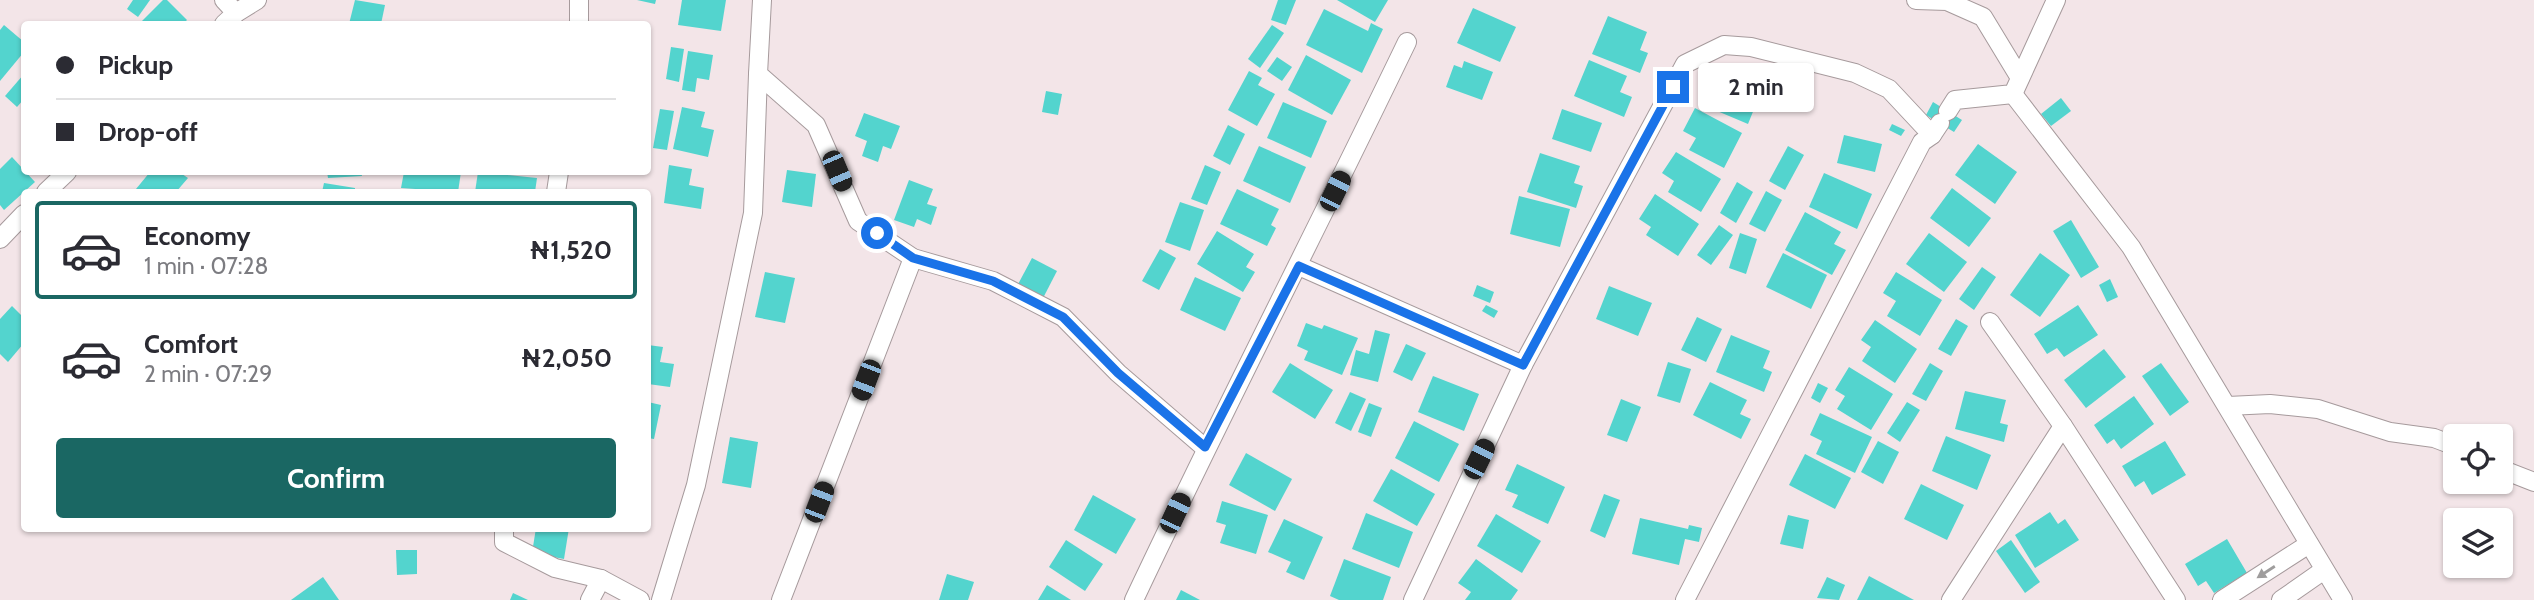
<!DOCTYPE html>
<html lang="en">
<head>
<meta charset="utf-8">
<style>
  body { margin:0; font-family:Cabin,sans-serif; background:#f2f2f3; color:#2b2b33; height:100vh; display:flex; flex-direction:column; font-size:26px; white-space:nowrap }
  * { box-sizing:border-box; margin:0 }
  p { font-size:23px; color:#7c7c81 }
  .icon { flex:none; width:38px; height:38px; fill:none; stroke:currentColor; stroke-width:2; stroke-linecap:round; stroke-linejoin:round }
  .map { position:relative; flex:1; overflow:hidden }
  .side { position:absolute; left:21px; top:189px; width:630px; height:343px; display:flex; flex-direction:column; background:#fff; border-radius:7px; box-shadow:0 2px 5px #0004 }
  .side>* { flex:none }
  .hud { position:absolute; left:21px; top:21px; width:630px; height:154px; border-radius:7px; box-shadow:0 2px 5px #0004; display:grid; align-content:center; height:154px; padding:0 35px; background:#fff }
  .controls { position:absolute; left:2443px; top:424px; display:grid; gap:14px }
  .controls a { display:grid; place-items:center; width:70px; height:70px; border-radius:7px; background:#fff; box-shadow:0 2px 5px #0004; font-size:35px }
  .end { position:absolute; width:32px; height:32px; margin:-16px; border:9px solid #1a73e8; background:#fff; box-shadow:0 0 0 4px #fff }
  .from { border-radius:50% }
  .bubble { position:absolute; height:49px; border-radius:7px; background:#fff; box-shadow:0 2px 5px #0004; font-size:23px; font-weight:700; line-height:49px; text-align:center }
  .car { position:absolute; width:21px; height:42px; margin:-21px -10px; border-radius:9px; box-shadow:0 0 5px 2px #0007; background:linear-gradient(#222 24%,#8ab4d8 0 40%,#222 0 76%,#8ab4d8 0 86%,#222 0) }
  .hud b { display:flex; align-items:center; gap:24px; height:66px; font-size:26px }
  .hud b+b { border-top:2px solid #e1e1e2 }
  .hud i { width:18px; height:18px; background:#2b2b33 }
  ul { padding:12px 0 0; list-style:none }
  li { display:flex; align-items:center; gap:21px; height:98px; margin:0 14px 10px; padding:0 21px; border:4px solid transparent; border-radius:7px }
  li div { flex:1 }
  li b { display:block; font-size:26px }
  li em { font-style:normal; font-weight:700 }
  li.on { border-color:#1a6763 }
  li>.icon { width:63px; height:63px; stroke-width:1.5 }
  .primary-button { display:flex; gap:14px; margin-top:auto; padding:14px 35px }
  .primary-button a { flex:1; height:80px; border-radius:7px; background:#1a6763; color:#fff; font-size:28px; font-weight:700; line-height:80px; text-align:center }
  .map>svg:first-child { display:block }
  .building { fill:#53d4ce }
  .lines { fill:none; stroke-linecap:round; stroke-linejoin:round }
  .street-casing { stroke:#a69a9c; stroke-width:20 }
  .street { stroke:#fff; stroke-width:18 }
  .oneway { fill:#9f9d9d }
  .route { stroke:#1a73e8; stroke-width:9 }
</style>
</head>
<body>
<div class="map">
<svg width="2534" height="600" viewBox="0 0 2534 600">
  <rect width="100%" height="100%" fill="#f3e5e8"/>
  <g class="building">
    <path d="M133,0H150L138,17L127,9Z"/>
    <path d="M163,0H167L187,20L183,24H139Z"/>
    <path d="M355,0L385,5L381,24H349Z"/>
    <path d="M637,0H656L655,4Z"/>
    <path d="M682,0H726L721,31L678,25Z"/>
    <path d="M1278,0H1296L1286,25L1271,20Z"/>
    <path d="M1337,0H1388L1375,22Z"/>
    <path d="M1473,8L1516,27L1500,62L1457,43Z"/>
    <path d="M1324,9L1368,31L1371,23L1383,29L1362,73L1306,45Z"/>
    <path d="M1608,16L1647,32L1640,50L1648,53L1640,73L1592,54Z"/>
    <path d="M4,25L24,42V52L0,81V30Z"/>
    <path d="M1272,25L1284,33L1260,68L1248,59Z"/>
    <path d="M671,47L684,49L679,82L666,79Z"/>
    <path d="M688,51L713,55L709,80L697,78L695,92L682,90Z"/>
    <path d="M1306,55L1351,80L1332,115L1288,90Z"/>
    <path d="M1277,57L1292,67L1282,81L1267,71Z"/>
    <path d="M1589,60L1627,76L1620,92L1632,97L1624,117L1574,96Z"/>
    <path d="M1464,61L1493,72L1482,100L1446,87L1454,65L1462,68Z"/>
    <path d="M1712,65L1763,87L1748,124L1710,108L1717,93L1703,87Z"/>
    <path d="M1249,71L1262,78L1258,85L1275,94L1257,126L1228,110Z"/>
    <path d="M24,74V99L17,107L5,96Z"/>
    <path d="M1046,91L1062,94L1058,115L1042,112Z"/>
    <path d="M2061,98L2071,111L2051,126L2041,114Z"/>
    <path d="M1283,102L1327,121L1311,158L1267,138Z"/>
    <path d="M1933,102L1962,120L1954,132L1926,115Z"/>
    <path d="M682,107L705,112L701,127L714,130L708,157L673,149Z"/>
    <path d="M1695,108L1742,133L1724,168L1689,150L1696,138L1683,131Z"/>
    <path d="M660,109L674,111L667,150L653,148Z"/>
    <path d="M1562,109L1602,123L1591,152L1552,139Z"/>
    <path d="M864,113L900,126L891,149L883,146L878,162L862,156L867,141L855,136Z"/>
    <path d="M1892,124L1905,130L1901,136L1889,130Z"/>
    <path d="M1228,125L1245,134L1230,165L1213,156Z"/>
    <path d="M1844,135L1882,144L1875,172L1837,163Z"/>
    <path d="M1978,144L2017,172L1995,204L1955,175Z"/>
    <path d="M1259,146L1306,167L1290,203L1243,181Z"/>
    <path d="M1788,146L1804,155L1785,190L1769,181Z"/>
    <path d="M1676,152L1721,179L1701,212L1668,192L1674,181L1662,173Z"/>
    <path d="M1540,153L1580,166L1574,183L1583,186L1576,208L1527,192Z"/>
    <path d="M12,157L35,182L4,210L0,205V169Z"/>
    <path d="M669,165L692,169L689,185L704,188L701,209L664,203Z"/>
    <path d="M1205,165L1221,172L1207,205L1191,199Z"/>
    <path d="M787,170L816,174L812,207L782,202Z"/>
    <path d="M150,172H179L188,178L176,192H140L136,189Z"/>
    <path d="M327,172H361L362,176L328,178Z"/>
    <path d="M404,172H461L458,192L401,188Z"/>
    <path d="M478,172L537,178L535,192H475Z"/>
    <path d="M1824,173L1872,194L1857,229L1809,207Z"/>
    <path d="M909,180L933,189L927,204L937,207L931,225L917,219L914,227L894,220Z"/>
    <path d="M1737,182L1753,192L1736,223L1720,213Z"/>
    <path d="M324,183L355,188V192H322Z"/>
    <path d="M1952,188L1991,218L1969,247L1930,218Z"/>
    <path d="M1237,189L1279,209L1271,225L1276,228L1267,246L1220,224Z"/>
    <path d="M1766,191L1782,200L1765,232L1749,224Z"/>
    <path d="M1655,194L1699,224L1678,256L1646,235L1651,227L1639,219Z"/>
    <path d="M1519,196L1570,209L1560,247L1510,234Z"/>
    <path d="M1180,202L1204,210L1190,251L1165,242Z"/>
    <path d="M1805,212L1841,232L1834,244L1846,250L1832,275L1785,250Z"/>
    <path d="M2071,220L2099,267L2081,278L2053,231Z"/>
    <path d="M1719,225L1733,235L1711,265L1697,255Z"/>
    <path d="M1217,231L1254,254L1246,267L1255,272L1243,292L1197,264Z"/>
    <path d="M1740,233L1757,239L1746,274L1729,268Z"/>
    <path d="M1929,233L1967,262L1944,292L1906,264Z"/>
    <path d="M1160,249L1176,258L1159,290L1142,281Z"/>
    <path d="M1783,253L1827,275L1811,309L1766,287Z"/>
    <path d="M2040,253L2070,275L2040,317L2010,295Z"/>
    <path d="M1032,258L1057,271L1041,302L1016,288Z"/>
    <path d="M1982,267L1996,277L1974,310L1959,299Z"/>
    <path d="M765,272L795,278L785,323L755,317Z"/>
    <path d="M1896,272L1942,300L1920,336L1887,316L1896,301L1883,293Z"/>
    <path d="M1195,277L1241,298L1225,331L1180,310Z"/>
    <path d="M2110,279L2118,297L2107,302L2099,285Z"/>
    <path d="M1477,285L1494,292L1490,303L1473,296Z"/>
    <path d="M1609,286L1652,303L1638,336L1596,319Z"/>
    <path d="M1486,305L1498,311L1494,318L1482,311Z"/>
    <path d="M2078,305L2098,335L2064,357L2057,348L2047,354L2034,334Z"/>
    <path d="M12,306L24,318V343L8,362L0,354V319Z"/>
    <path d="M1697,317L1722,329L1706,362L1681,350Z"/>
    <path d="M1956,319L1968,326L1951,356L1938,349Z"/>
    <path d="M1875,320L1917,349L1895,383L1862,361L1871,347L1861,340Z"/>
    <path d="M1306,323L1322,329L1324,325L1358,338L1342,375L1304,360L1308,351L1297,346Z"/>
    <path d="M1375,330L1390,334L1378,382L1350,375L1356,350L1369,354Z"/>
    <path d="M1731,335L1770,351L1763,368L1772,372L1764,392L1716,372Z"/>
    <path d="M1406,344L1426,353L1412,381L1393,372Z"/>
    <path d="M648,345L663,347L660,362L674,364L670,387L648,384Z"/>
    <path d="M2104,349L2126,377L2086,408L2064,380Z"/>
    <path d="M1668,362L1691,369L1680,403L1657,396Z"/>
    <path d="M1290,363L1333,390L1315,419L1272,392Z"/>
    <path d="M1930,363L1943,371L1926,401L1912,394Z"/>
    <path d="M2161,363L2189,402L2170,416L2142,376Z"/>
    <path d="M1849,367L1893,394L1871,430L1837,409L1845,396L1835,390Z"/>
    <path d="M1433,376L1479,394L1464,431L1418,412Z"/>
    <path d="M1710,382L1747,400L1740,414L1751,419L1741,439L1693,415Z"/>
    <path d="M1818,383L1828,388L1820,403L1811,398Z"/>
    <path d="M1965,391L2006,400L2000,423L2008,425L2004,442L1955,429Z"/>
    <path d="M1350,392L1366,399L1351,431L1335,423Z"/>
    <path d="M2134,396L2154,424L2121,449L2114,439L2107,444L2094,425Z"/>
    <path d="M1621,399L1641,407L1627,442L1607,435Z"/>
    <path d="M648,402L661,405L654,439L648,438Z"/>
    <path d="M1907,402L1920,410L1900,442L1887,433Z"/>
    <path d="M1369,403L1382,408L1371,437L1358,432Z"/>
    <path d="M1820,413L1872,437L1855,473L1816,454L1822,441L1810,435Z"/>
    <path d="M1414,421L1459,444L1439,482L1395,458Z"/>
    <path d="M1946,436L1991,455L1977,490L1932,471Z"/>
    <path d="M730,437L758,442L751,488L722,483Z"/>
    <path d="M1878,441L1899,452L1883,484L1861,472Z"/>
    <path d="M2165,441L2186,475L2152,495L2144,481L2135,487L2122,466Z"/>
    <path d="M1246,453L1292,479L1275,511L1229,485Z"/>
    <path d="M1805,454L1851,478L1835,509L1789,485Z"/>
    <path d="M1517,464L1565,487L1548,524L1512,507L1518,495L1505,490Z"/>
    <path d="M1391,469L1435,494L1417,526L1373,501Z"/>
    <path d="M1921,484L1964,505L1947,540L1904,519Z"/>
    <path d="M1604,494L1620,500L1605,538L1590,531Z"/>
    <path d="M1093,495L1136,519L1116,554L1074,530Z"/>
    <path d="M1222,501L1268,515L1256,554L1220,543L1226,525L1216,522Z"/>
    <path d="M2050,512L2058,524L2065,519L2079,540L2035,568L2015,535Z"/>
    <path d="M1366,513L1413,532L1399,568L1352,549Z"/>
    <path d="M1496,514L1541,541L1522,573L1477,546Z"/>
    <path d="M1788,515L1809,520L1803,549L1780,544Z"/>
    <path d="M1640,518L1688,529L1689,525L1702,528L1699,542L1685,539L1679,565L1632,554Z"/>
    <path d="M1284,519L1323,537L1304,580L1286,572L1291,562L1268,552Z"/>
    <path d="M536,528H569L564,559L532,553Z"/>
    <path d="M2227,539L2247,573L2214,593L2206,581L2198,586L2185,564Z"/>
    <path d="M1066,540L1103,564L1085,591L1049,567Z"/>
    <path d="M2011,540L2040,582L2025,593L1996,551Z"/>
    <path d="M396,550H417V574L397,575Z"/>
    <path d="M1344,559L1391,577L1383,600H1339L1330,596Z"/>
    <path d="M1476,559L1518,590L1511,600H1465L1471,592L1458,583Z"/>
    <path d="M947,574L974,582L968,600H939Z"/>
    <path d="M1869,576L1914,600H1857Z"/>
    <path d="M323,577L339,600H291Z"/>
    <path d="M1827,577L1845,585L1839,600L1817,598Z"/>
    <path d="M1047,585L1071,600H1038Z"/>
    <path d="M1181,590L1200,600H1176Z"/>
    <path d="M513,593L528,600H510Z"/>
  </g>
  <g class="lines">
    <g class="street-casing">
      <g id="street">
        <path d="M224,0L236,13L224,24"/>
        <path d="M762,0L758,74L816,125L858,221L913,258L993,281L1063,317L1118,373L1205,448"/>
        <path d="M1916,0L1947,1L1983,17L2020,78"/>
        <path d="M236,13L257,0"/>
        <path d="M579,24V0"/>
        <path d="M2013,94L2131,247L2343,600"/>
        <path d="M1948,111L1955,100L2013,94L2056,0"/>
        <path d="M46,192L67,172"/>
        <path d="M556,192L559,172"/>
        <path d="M0,239L24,214"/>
        <path d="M1299,266L1523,365"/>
        <path d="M1990,322L2063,426L2176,600"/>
        <path d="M2228,406L2270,404L2318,409L2390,432L2434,438L2455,446"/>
        <path d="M2501,469L2534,482"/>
        <path d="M504,528V542L555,568L601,579L640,600"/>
        <path d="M590,600L601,579"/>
        <path d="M661,600L696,485L753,213L758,74"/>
        <path d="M781,600L913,258"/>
        <path d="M1134,600C1222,413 1317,229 1407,42"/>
        <path d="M1413,600L1523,365L1685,64L1724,45L1751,47L1855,73L1889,89L1932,135"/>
        <path d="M1685,600L1922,142L1932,135L1940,123"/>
        <path d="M1951,600L2063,426"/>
        <path d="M2222,600L2309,544"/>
        <path d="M2281,600L2324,570"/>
      </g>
    </g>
    <use href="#street" class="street"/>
  </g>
  <defs><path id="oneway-solid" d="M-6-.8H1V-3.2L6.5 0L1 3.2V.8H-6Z" transform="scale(1.75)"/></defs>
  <use class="oneway" href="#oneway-solid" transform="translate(2266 572) rotate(147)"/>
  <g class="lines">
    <path class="route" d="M877,233L913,258L993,281L1063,317L1118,373L1205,447L1299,266L1523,365L1673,87"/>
  </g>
</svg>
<div class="controls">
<a><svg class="icon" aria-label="locate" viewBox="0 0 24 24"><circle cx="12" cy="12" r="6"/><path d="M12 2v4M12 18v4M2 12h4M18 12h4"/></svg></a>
<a><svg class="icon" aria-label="layers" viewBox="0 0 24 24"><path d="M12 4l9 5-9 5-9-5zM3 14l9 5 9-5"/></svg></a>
</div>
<i class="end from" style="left:877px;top:233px"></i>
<i class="end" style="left:1673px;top:87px"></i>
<div class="bubble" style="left:1698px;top:63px;width:116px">2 min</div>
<i class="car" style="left:837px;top:171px;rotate:157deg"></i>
<i class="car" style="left:1335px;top:191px;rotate:26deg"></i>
<i class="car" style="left:866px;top:380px;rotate:201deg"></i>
<i class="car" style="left:1479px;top:459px;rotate:26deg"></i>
<i class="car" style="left:819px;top:502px;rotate:21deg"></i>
<i class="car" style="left:1175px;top:513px;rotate:25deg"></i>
<div class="hud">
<b><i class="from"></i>Pickup</b>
<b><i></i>Drop-off</b>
</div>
<section class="side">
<ul>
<li class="on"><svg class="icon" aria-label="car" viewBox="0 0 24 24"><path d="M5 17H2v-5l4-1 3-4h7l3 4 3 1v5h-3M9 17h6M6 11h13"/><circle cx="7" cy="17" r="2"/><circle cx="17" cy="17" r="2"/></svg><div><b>Economy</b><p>1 min · 07:28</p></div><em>₦1,520</em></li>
<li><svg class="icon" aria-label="car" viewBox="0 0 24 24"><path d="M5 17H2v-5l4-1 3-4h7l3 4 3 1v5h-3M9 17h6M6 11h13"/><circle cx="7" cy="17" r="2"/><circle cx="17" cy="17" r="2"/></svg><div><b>Comfort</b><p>2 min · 07:29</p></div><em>₦2,050</em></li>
</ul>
<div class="primary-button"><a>Confirm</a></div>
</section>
</div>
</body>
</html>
